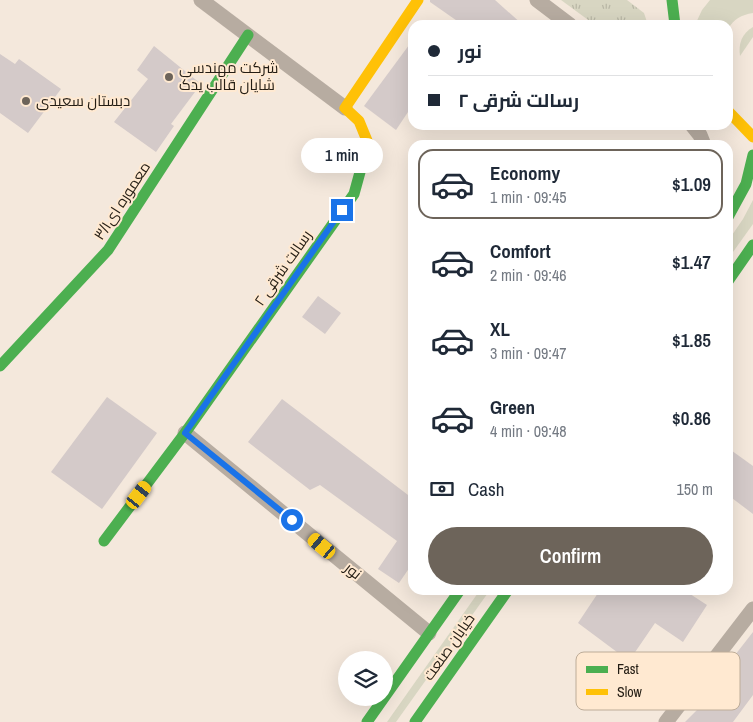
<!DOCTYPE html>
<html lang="en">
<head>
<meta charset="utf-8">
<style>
  body { margin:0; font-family:"Archivo Narrow",Cairo,sans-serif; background:#f2f2f3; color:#1f2937; height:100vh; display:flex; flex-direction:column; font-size:19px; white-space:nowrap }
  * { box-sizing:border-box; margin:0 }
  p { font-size:16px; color:#747a83 }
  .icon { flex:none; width:28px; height:28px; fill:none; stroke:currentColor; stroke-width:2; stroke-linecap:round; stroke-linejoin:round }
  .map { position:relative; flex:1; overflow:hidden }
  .panel { position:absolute; left:408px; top:140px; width:325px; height:455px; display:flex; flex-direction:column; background:#fff; border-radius:15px; box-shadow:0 5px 20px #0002 }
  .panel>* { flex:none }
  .top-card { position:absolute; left:408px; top:20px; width:325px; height:110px; border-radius:15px; box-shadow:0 5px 20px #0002; display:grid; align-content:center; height:110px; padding:0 20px; background:#fff }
  .fabs { position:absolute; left:338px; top:651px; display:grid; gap:10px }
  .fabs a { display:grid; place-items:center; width:55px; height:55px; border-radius:50%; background:#fff; box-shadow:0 5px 20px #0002; font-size:25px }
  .end { position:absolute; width:22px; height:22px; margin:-11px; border:6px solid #1a73e8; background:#fff; box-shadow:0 0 0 2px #fff }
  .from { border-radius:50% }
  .bubble { position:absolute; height:35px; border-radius:18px; background:#fff; box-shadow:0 5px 20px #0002; font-size:16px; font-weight:600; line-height:35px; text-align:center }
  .car { position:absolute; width:15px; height:30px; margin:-15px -8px; border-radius:6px; box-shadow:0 0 4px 1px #0007; background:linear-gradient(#f5c518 24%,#345 0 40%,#f5c518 0 76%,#345 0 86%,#f5c518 0) }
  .top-card b { display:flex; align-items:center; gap:18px; height:48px; font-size:19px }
  .top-card b+b { border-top:1px solid #e0e1e3 }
  .top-card i { width:12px; height:12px; background:#1f2937 }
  ul { padding:9px 0 0; list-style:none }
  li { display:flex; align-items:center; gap:15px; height:70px; margin:0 10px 8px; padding:0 10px; border:2px solid transparent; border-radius:15px }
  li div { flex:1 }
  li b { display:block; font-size:19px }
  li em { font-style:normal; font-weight:600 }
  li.on { border-color:#6d645a }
  li>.icon { width:45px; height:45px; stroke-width:1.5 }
  .pay { display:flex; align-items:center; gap:12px; height:55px; padding:0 20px; font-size:19px }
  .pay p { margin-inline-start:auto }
  .button { display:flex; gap:10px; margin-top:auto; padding:10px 20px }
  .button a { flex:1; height:58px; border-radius:30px; background:#6d645a; color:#fff; font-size:20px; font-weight:600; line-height:58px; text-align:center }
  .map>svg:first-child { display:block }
  .grass { fill:#d8d6c2 }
  .park { fill:url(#park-tufts) }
  .building { fill:#d4cac9 }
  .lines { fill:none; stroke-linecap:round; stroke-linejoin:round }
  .street { stroke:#b7aca1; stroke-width:15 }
  .fast { stroke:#4caf50; stroke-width:11 }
  .slow { stroke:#ffc107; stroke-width:11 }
  .route { stroke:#1a73e8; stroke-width:6 }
  .poi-dot { fill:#6d645a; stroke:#ffe9d1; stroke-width:2 }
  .labels { text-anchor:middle; stroke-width:4; stroke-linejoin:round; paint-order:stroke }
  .poi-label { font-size:15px; fill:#241d14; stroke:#ffe9d1; text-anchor:start }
  .street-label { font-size:15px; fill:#241d14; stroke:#ffe9d1 }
  .key { fill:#ffe9d1; stroke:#bdac98; stroke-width:1 }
  .key-label { font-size:14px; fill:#241d14 }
</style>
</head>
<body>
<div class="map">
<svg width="753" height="722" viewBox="0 0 753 722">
  <defs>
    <pattern id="park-tufts" width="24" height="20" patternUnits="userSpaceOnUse" patternTransform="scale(1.25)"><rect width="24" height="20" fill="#d8d6c2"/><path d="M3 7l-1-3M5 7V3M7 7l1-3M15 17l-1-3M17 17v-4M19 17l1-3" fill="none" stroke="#b9b7a6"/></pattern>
  </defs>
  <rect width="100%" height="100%" fill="#f4e8dc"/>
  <g class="grass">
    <path d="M710,0H753V13C741,15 734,19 728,29V25H695L702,10Z"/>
    <path d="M753,27V37L740,56C738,44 742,33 753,27Z"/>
    <path d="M753,200V224L728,259V241L743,219Z"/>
    <path d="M480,590H490L396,722H387Z"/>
  </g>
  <path class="park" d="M561,0H627L644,13L648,25H595Z"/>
  <g class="building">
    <path d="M430,0H495L523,25H463L430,2Z"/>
    <path d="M412,41V106L396,130L364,106Z"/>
    <path d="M154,46L201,84L171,124L174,126L156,152L114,122L148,79L137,70Z"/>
    <path d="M0,54L15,64L19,59L61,89L28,133L0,113Z"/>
    <path d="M318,296L341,313L325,334L302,317Z"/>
    <path d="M107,397L157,433L102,509L51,472Z"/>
    <path d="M282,399L412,498V564L399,583L378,569L397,541L320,485L310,490L248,442Z"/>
    <path d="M728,448L753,466V514L728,495Z"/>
    <path d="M600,590H684L707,605L683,642L655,623L629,661L578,623Z"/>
    <path d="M753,632V695L733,722H685L703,704V696Z"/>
  </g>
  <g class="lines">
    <g class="street">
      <path d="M201,0L345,108"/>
      <path d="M537,0L570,25"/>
      <path d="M692,125L700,135L704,145"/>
      <path d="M185,433L429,633"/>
      <path d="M666,722L753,609"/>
    </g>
    <g class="fast">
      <path d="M672,0L675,25"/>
      <path d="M728,217L746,184L753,155"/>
      <path d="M728,281L753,245"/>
      <path d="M0,366L108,250L248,35"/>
      <path d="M104,541L185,433L354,194L368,143"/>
      <path d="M367,722L460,590"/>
      <path d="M415,722L508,590"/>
    </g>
    <g class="slow">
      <path d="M728,111L753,137"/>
      <path d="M368,143L359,121L345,108L418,0"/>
    </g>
  </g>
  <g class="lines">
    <path class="route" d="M292,520L185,433L342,210"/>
  </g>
  <g class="poi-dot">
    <circle cx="169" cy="77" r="5"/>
    <circle cx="26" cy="101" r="5"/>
  </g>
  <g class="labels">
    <g class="poi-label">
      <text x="179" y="73">شرکت مهندسی<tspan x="179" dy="17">شایان قالب یدک</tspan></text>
      <text x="36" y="106">دبستان سعیدی</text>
    </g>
    <g class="street-label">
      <text transform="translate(122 201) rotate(-57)" y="5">معموره ای۳/۱</text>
      <text transform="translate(283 268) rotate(-55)" y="5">رسالت شرقی ۲</text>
      <text transform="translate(353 571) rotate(39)" y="5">نور</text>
      <text transform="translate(449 647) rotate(-55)" y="5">خیابان صنعت</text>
    </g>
  </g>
  <rect x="576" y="652" width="164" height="58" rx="8" class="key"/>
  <rect x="586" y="666" width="22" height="7" fill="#4caf50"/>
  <rect x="586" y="689" width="22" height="6" fill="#ffc107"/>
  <g class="key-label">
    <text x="617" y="674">Fast</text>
    <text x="617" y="697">Slow</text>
  </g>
</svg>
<div class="fabs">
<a><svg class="icon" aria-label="layers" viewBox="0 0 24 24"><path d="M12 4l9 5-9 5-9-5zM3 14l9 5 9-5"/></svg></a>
</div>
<i class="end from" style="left:292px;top:520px"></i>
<i class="end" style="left:342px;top:210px"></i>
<div class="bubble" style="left:301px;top:138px;width:82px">1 min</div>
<i class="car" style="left:139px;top:495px;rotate:37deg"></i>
<i class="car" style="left:322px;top:546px;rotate:310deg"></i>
<div class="top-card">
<b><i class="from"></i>نور</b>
<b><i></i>رسالت شرقی ۲</b>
</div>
<section class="panel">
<ul>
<li class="on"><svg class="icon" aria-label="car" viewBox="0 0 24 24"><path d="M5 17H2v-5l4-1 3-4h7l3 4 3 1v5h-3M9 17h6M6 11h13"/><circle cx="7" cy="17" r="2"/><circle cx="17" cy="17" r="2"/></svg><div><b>Economy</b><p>1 min · 09:45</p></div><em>$1.09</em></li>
<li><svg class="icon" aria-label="car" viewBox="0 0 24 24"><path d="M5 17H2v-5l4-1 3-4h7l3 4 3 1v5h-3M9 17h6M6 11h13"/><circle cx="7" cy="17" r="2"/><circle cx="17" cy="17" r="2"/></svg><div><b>Comfort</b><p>2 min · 09:46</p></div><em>$1.47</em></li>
<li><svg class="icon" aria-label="car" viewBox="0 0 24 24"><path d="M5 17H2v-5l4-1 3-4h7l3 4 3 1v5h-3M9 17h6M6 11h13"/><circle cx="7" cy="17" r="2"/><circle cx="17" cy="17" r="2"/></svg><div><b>XL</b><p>3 min · 09:47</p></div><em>$1.85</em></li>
<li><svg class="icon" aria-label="car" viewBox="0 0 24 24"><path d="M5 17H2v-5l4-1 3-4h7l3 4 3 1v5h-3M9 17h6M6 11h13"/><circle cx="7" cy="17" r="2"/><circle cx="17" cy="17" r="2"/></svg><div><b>Green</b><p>4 min · 09:48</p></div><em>$0.86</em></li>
</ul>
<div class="pay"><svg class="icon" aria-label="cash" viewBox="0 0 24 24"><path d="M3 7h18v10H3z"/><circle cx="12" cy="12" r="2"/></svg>Cash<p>150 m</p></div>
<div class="button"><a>Confirm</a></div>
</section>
</div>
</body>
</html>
